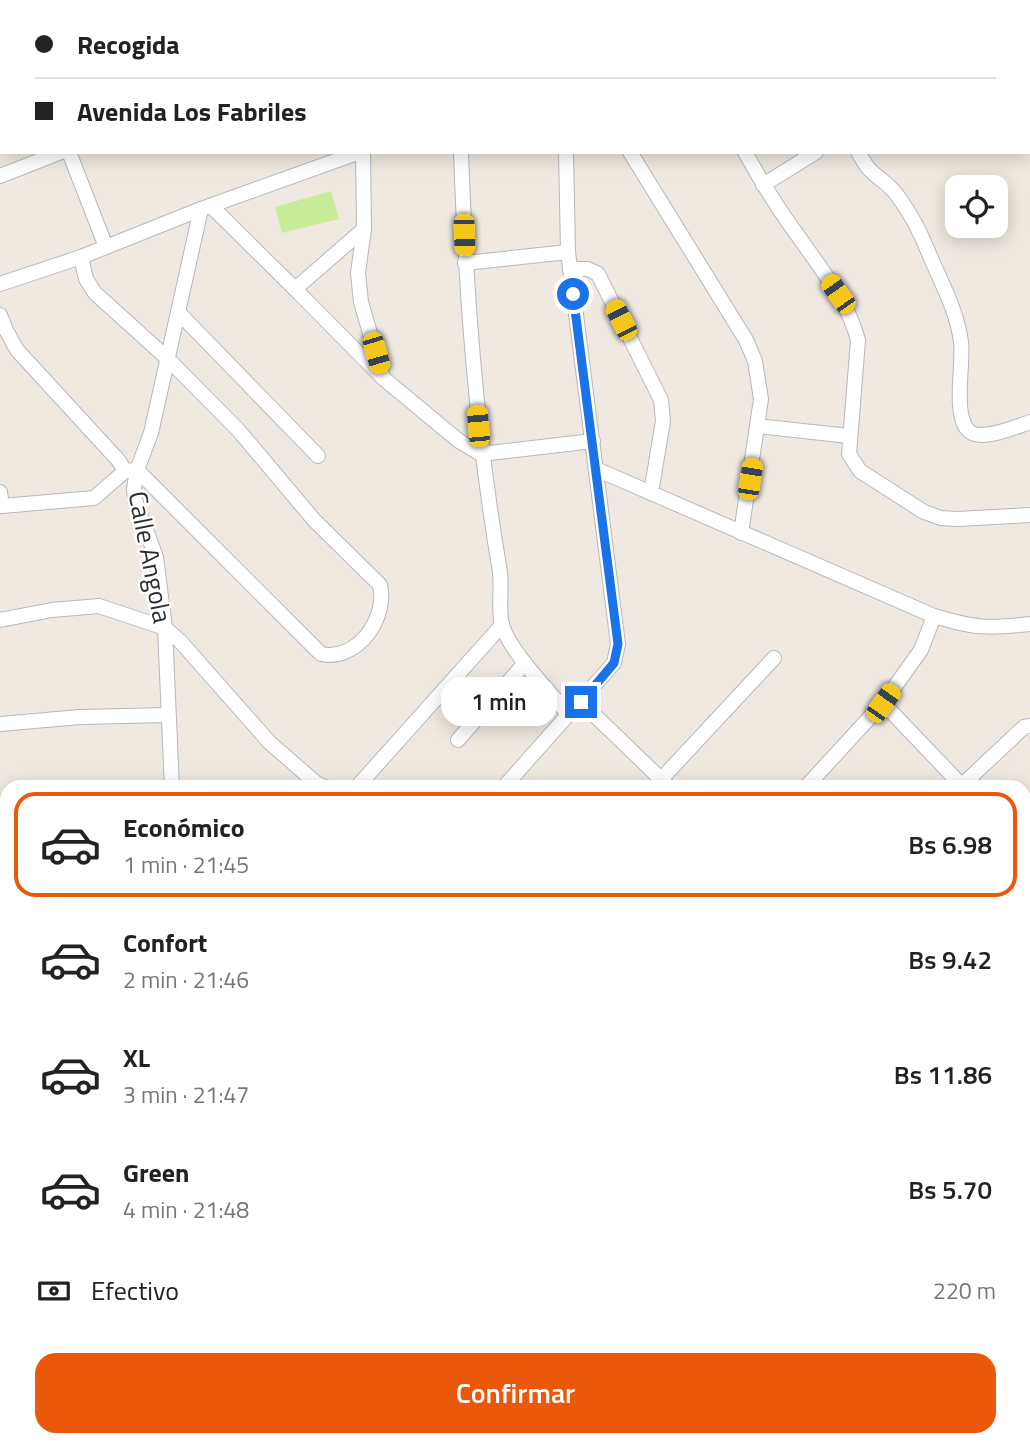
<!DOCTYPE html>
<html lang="es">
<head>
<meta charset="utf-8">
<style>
  body { margin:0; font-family:"Titillium Web",sans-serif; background:#f6f6f6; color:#222; height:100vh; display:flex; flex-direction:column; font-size:26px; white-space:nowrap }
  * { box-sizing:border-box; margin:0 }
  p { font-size:23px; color:#767676 }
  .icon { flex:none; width:38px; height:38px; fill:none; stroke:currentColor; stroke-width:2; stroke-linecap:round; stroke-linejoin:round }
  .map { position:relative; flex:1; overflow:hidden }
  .drawer { position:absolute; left:0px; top:780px; width:1031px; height:667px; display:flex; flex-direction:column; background:#fff; border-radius:21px 21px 0 0; box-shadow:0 4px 18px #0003 }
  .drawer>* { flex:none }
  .hud { position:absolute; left:0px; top:0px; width:1031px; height:154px; box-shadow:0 4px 18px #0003; display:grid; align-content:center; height:154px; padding:0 35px; background:#fff }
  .tools { position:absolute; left:945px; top:175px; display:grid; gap:14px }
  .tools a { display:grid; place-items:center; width:63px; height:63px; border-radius:14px; background:#fff; box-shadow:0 4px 18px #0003; font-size:35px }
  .end { position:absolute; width:32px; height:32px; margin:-16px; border:9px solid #1a73e8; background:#fff; box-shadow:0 0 0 4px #fff }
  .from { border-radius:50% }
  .bubble { position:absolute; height:49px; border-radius:21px; background:#fff; box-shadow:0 4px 18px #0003; font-size:23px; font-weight:600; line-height:49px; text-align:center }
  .car { position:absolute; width:21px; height:42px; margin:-21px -10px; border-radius:9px; box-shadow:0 0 5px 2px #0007; background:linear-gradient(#f5c518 24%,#345 0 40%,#f5c518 0 76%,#345 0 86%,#f5c518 0) }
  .hud b { display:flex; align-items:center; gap:24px; height:66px; font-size:26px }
  .hud b+b { border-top:2px solid #e0e0e0 }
  .hud i { width:18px; height:18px; background:#222 }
  ul { padding:12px 0 0; list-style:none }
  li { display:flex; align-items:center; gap:21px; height:105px; margin:0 14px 10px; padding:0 21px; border:4px solid transparent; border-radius:21px }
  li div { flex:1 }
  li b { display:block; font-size:26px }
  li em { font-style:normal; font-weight:600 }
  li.current { border-color:#ea580c }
  li>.icon { width:63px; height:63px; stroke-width:1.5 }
  .pay { display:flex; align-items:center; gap:18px; height:77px; padding:0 35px; font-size:26px }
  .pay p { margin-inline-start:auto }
  .primary-button { display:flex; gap:14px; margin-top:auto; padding:14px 35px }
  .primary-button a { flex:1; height:80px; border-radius:21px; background:#ea580c; color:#fff; font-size:28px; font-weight:600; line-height:80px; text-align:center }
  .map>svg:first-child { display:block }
  .education { fill:#f0e6d1 }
  .pitch { fill:#c9ec9a }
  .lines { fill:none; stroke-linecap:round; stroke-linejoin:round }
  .stream { stroke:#75cff0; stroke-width:3.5 }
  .building { fill:#cbc7bf; stroke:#cbc5ba; stroke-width:2; filter:url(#shadow) }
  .minor-casing { stroke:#b4b7c1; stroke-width:16 }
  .minor { stroke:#fff; stroke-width:14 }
  .route { stroke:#1a73e8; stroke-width:9 }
  .labels { text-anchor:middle; stroke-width:5; stroke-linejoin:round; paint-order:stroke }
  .street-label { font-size:26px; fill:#2e2e2e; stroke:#fff }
</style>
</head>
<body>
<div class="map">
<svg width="1030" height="1447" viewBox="0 0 1030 1447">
  <defs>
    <filter id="shadow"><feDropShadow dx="6" dy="3.5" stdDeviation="2" flood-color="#0004"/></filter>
  </defs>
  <rect width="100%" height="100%" fill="#efe9e1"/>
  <path class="education" d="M1024,1169L1030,1170V1276L1024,1279Z"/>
  <path class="pitch" d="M331,191L339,219L282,233L275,207Z"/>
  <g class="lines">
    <path class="stream" d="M1005,0L1010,2"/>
  </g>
  <g class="building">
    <path d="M1030,985V1002H1026L1024,987Z"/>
    <path d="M1024,1341L1030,1345V1374L1024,1370Z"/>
    <path d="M1024,1398L1030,1401V1440L1023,1447H992L995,1440H1024Z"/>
    <path d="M622,1440H639L640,1447H625Z"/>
    <path d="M708,1440H725V1447H695V1445Z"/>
    <path d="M803,1440H845V1447H799Z"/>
  </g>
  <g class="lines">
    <g class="minor-casing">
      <g id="minor">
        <path d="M51,0L52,2"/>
        <path d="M119,0L120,2"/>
        <path d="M308,0V2"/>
        <path d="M562,0V2"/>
        <path d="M769,0L770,2"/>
        <path d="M150,2L154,0"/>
        <path d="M733,2L736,0"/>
        <path d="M1029,24L1030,23"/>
        <path d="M1029,99H1030"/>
        <path d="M1029,111L1030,113"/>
        <path d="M69,152L106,247"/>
        <path d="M363,152L364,229L358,273L361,302L383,378L459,441L481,454L593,441"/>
        <path d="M461,152C466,294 476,432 500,572C502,589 498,609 502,625C510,652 551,693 569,715"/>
        <path d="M630,152L746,340L755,361L761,399L741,533"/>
        <path d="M745,152C762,183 780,212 801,240C823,272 848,302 858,340L849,454L860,471L924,512L941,518L957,519L1030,515"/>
        <path d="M858,152C862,158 865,165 870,170C879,179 890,185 897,195C913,217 920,232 930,256C942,284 957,311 961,342C964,363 952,416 969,431C982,442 1015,427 1030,422"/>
        <path d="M0,176L61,152"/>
        <path d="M763,185L816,152"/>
        <path d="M211,206L295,289"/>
        <path d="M364,229L295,289L382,377"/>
        <path d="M465,263L568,252"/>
        <path d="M570,269H588L598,274L661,400L663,421L651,493"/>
        <path d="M0,284L81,257L201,209L360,152"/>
        <path d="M179,313L318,456"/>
        <path d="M0,315L6,330L17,350L119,461L125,471"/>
        <path d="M758,426L849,436"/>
        <path d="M596,469L934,616C974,628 988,629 1030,624"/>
        <path d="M0,492L2,506L94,498L125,471L137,470L321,654C357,662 388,618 380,585L314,520L240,432L168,359L95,293L86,279L81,257"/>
        <path d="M0,620L52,610L99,606L165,628L180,641L269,742L316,783L327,788"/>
        <path d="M581,702L670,788"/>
        <path d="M883,703L964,788"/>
        <path d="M0,724L80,717L168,715"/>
        <path d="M458,740L525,663"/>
        <path d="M172,788L165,628L156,557L135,500L134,489L137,470L151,433L201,209"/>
        <path d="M356,788L502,625"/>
        <path d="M503,788L614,663L618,644L568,252L566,152"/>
        <path d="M653,788L774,658"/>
        <path d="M805,788L883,703L921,650L934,616"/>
        <path d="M959,788L1024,727L1030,726"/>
        <path d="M0,829H7"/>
        <path d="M1024,847L1030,853"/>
        <path d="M1024,892L1030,887"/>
        <path d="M1024,975L1030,973"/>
        <path d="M0,1030H7"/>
        <path d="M1024,1086L1030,1083"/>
        <path d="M0,1090L7,1097"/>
        <path d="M0,1147L7,1140"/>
        <path d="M0,1212L7,1216"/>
        <path d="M0,1296L7,1288"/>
        <path d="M1024,1328L1030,1324"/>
        <path d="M1024,1375L1030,1378"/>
        <path d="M313,1440L315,1447"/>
        <path d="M417,1440L420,1447"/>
        <path d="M517,1440L519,1447"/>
        <path d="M619,1440L621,1447"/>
        <path d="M0,1442L2,1447"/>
        <path d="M77,1447L97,1440"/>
        <path d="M661,1447L681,1440"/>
        <path d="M753,1447L754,1440"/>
        <path d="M868,1447L869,1440"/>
      </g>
    </g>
    <use href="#minor" class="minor"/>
  </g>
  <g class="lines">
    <path class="route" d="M573,294L618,644L614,663L581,702"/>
  </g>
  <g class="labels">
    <g class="street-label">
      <text transform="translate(150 557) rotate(79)" y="9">Calle Angola</text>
    </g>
  </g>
</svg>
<div class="tools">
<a><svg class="icon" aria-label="locate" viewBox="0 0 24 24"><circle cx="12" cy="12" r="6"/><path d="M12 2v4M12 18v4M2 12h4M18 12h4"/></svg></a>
</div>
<i class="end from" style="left:573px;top:294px"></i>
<i class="end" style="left:581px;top:702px"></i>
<div class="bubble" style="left:441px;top:677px;width:116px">1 min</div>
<i class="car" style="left:464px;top:235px;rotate:178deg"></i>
<i class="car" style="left:838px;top:294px;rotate:325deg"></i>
<i class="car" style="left:621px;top:320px;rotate:333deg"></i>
<i class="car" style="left:376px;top:353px;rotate:164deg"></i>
<i class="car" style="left:478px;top:426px;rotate:355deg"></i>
<i class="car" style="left:750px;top:479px;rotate:9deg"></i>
<i class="car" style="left:883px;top:703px;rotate:35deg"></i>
<div class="hud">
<b><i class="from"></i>Recogida</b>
<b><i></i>Avenida Los Fabriles</b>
</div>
<section class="drawer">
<ul>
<li class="current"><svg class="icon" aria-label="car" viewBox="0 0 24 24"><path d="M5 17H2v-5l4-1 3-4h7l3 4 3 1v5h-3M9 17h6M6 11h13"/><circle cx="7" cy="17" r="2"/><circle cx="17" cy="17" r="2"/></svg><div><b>Económico</b><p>1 min · 21:45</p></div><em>Bs 6.98</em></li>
<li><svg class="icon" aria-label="car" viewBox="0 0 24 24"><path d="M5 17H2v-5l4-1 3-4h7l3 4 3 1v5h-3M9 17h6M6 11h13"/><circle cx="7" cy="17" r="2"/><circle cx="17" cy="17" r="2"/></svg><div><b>Confort</b><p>2 min · 21:46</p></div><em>Bs 9.42</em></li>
<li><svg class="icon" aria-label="car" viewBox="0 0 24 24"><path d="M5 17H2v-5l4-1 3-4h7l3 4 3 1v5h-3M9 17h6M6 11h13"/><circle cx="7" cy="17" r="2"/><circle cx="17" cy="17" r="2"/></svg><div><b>XL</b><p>3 min · 21:47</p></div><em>Bs 11.86</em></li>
<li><svg class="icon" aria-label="car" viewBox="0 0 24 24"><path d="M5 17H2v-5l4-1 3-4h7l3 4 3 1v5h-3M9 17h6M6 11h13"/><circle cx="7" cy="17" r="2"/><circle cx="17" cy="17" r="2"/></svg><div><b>Green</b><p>4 min · 21:48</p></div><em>Bs 5.70</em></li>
</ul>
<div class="pay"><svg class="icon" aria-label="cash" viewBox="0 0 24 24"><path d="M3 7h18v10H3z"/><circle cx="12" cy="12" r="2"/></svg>Efectivo<p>220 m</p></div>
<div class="primary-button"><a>Confirmar</a></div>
</section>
</div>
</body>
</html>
